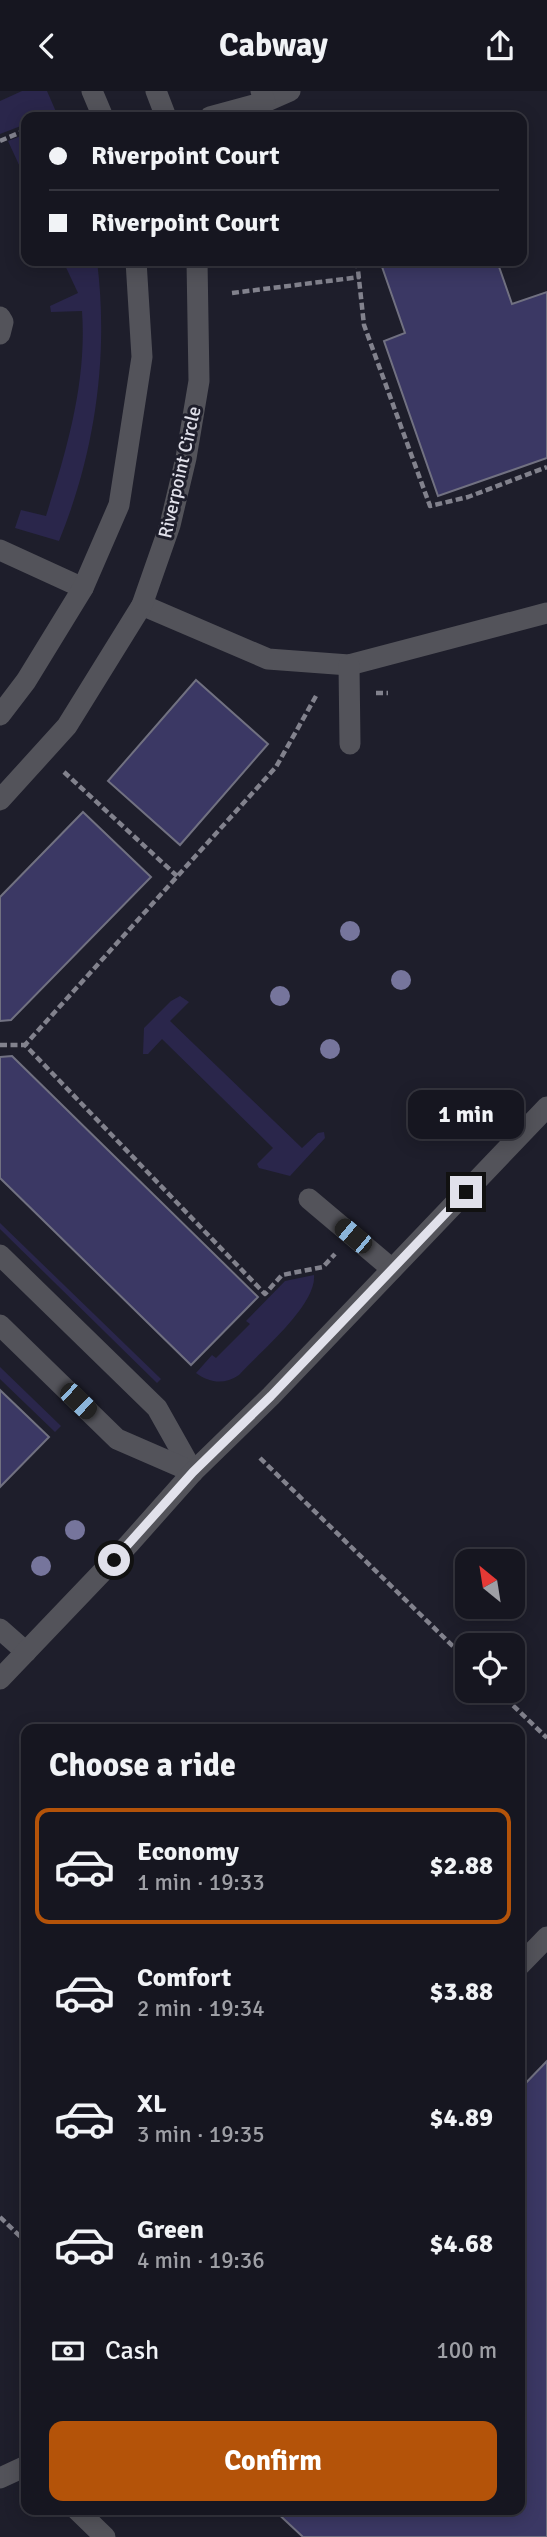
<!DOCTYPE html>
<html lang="en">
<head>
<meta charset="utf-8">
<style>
  body { margin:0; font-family:Signika,sans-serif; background:#23232d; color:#f1f3f6; height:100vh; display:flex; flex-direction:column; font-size:26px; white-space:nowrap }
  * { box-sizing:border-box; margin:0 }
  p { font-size:23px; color:#9e9fa5 }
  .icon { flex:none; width:38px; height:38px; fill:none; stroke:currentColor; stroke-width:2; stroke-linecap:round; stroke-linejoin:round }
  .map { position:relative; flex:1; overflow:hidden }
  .sheet { position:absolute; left:21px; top:1633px; width:504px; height:791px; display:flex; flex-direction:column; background:#161620; border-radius:14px; box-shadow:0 4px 18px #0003,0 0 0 2px #35353e }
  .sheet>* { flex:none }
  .hud { position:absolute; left:21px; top:21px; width:506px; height:154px; border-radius:14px; box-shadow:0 4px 18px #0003,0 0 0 2px #35353e; display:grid; align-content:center; height:154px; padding:0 28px; background:#161620 }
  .needle { width:46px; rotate:330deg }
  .fabs { position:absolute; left:455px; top:1458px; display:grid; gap:14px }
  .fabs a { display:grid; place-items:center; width:70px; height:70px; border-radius:14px; background:#161620; box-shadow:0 4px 18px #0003,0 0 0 2px #35353e; font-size:35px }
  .end { position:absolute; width:32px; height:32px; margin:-16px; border:9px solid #e1e1eb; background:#111; box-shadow:0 0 0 4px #111 }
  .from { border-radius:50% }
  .bubble { position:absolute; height:49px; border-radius:14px; background:#161620; box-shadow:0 4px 18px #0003,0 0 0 2px #35353e; font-size:23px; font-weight:700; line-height:49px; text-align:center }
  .car { position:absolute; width:21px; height:42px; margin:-21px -10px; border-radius:9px; box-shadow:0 0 5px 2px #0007; background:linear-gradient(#222 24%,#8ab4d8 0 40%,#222 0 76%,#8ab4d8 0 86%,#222 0) }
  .hud b { display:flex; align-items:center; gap:24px; height:66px; font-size:26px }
  .hud b+b { border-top:2px solid #35353e }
  .hud i { width:18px; height:18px; background:#f1f3f6 }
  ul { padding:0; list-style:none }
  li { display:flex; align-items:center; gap:21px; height:116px; margin:0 14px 10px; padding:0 14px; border:4px solid transparent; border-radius:14px }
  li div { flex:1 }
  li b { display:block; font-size:26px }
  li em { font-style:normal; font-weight:700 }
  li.current { border-color:#b45309 }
  li>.icon { width:63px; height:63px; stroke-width:1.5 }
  h2 { padding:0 28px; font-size:32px; line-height:84px }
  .pay { display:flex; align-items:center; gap:18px; height:77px; padding:0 28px; font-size:26px }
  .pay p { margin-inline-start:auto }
  .action { display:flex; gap:14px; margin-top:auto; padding:14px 28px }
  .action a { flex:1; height:80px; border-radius:14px; background:#b45309; color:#fff; font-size:28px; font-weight:700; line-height:80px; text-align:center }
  header { display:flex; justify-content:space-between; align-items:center; height:91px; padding:0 28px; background:#161620; font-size:32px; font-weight:700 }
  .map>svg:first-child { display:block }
  .green { fill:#2a264b }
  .building { fill:#3b3864; stroke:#717181; stroke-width:2 }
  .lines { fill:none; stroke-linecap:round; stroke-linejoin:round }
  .path { stroke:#82828d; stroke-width:4.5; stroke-dasharray:7 3.5; stroke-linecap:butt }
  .minor { stroke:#53535a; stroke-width:21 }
  .tree { fill:#76759c }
  .route { stroke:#e1e1eb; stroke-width:9 }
  .labels { text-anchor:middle; stroke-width:6; stroke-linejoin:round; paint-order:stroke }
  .street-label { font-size:19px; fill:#e1e1eb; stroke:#1e1e2b }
</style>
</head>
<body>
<header><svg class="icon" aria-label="back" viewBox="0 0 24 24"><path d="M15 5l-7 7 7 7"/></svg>Cabway<svg class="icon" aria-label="share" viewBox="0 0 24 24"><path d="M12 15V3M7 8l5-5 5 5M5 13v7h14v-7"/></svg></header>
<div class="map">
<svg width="547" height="2446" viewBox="0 0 547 2446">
  <rect width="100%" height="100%" fill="#1e1e2b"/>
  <g class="green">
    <path d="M22,0H47L57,23L26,26V33L0,43V10Z"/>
    <path d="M26,43V89L8,50Z"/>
    <path d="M63,170H97C109,265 95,362 59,450L15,437L21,419L46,425C67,358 87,291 82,220L51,221L50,215L78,202Z"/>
    <path d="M180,905L189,911L170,930L302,1057L318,1042L324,1041L325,1047L290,1085L259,1077L257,1073L273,1057L162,948L148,963H143L144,937L171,910Z"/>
    <path d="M0,1132L161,1288L157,1292L0,1138Z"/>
    <path d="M314,1184C317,1214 260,1261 239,1284C224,1294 210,1292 196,1282L212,1264L216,1267L250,1233L246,1230L285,1190Z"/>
    <path d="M0,1276L61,1335L55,1341L0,1288Z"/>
  </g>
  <g class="building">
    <path d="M380,170H497L512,213L547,201V367L438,405L384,250L405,242Z"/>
    <path d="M196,589L268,653L180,754L108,690Z"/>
    <path d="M83,721L151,786L11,929L0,930V806Z"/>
    <path d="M12,965L258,1206L191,1274L0,1087V966Z"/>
    <path d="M0,1299L49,1346L0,1396Z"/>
    <path d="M547,1970V2446H303L273,2418H520V1998Z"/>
  </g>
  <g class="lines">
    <g class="path">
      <path d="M0,50L26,39"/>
      <path d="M522,70H523"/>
      <path d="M357,170L364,234L430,415L468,406L547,376"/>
      <path d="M232,202L360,186"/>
      <path d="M376,602H388"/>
      <path d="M316,605L276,676L25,954L265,1203L282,1184L323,1176L335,1163"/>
      <path d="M64,681L177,785"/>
      <path d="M0,954H25"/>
      <path d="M260,1367L467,1569"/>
      <path d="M498,1600L547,1647"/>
      <path d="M0,2126L26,2151"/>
    </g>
    <g class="minor">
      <path d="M92,0L103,26"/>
      <path d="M156,0L166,26"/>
      <path d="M265,11L290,0"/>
      <path d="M210,26L265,11L261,0"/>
      <path d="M0,226L3,231L0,243"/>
      <path d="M0,459L83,497"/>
      <path d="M142,514L268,568L349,574L547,522"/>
      <path d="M349,574L350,653"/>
      <path d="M0,624L26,590L83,497L119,414L142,266L136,170"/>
      <path d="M0,709L67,635L142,514L170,434L186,367L199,290L197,170"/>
      <path d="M309,1108L392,1178"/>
      <path d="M0,1164L157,1317L193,1381"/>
      <path d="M0,1234L117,1348L193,1381"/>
      <path d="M0,1538L26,1561"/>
      <path d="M0,1588L129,1453L193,1381L271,1305L547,1016"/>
      <path d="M520,1874L547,1846"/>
      <path d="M0,2387L26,2375"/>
      <path d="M76,2418L105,2446"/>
    </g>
  </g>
  <g class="tree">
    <circle cx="350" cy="840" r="10"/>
    <circle cx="401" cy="889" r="10"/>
    <circle cx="280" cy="905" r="10"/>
    <circle cx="330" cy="958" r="10"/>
    <circle cx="75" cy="1439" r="10"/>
    <circle cx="41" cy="1475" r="10"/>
  </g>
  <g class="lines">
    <path class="route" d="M114,1469L193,1381L271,1305L466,1101"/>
  </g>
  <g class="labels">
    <g class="street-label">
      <text transform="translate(179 381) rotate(-77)" y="7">Riverpoint Circle</text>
    </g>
  </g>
</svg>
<div class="fabs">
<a><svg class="needle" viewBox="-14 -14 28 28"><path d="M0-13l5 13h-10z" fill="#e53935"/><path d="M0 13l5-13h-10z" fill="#9e9fa5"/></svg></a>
<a><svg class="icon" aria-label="locate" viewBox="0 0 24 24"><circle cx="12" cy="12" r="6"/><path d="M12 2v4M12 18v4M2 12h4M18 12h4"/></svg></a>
</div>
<i class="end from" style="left:114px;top:1469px"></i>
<i class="end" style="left:466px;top:1101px"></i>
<div class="bubble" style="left:408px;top:999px;width:116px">1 min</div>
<i class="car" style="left:353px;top:1145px;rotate:310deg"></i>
<i class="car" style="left:78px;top:1310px;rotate:134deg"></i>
<div class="hud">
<b><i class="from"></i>Riverpoint Court</b>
<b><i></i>Riverpoint Court</b>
</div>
<section class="sheet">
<h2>Choose a ride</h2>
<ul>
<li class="current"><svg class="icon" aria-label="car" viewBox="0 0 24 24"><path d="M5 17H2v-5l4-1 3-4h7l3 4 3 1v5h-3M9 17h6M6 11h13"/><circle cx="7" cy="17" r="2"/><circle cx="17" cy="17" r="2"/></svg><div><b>Economy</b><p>1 min · 19:33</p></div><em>$2.88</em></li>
<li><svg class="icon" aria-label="car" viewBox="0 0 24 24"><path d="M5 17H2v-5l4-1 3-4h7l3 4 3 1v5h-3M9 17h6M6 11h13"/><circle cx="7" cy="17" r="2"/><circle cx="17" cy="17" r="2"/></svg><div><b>Comfort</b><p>2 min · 19:34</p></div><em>$3.88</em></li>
<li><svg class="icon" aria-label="car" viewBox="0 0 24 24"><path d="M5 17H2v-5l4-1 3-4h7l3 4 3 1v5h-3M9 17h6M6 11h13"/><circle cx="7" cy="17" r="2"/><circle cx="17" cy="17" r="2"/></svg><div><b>XL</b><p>3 min · 19:35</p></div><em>$4.89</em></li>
<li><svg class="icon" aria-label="car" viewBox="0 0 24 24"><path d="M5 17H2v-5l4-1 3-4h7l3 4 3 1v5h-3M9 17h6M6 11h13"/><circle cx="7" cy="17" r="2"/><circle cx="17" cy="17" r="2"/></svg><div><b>Green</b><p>4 min · 19:36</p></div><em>$4.68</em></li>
</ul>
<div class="pay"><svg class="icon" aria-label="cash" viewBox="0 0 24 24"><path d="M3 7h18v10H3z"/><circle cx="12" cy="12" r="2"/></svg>Cash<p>100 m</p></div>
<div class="action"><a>Confirm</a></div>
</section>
</div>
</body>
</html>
